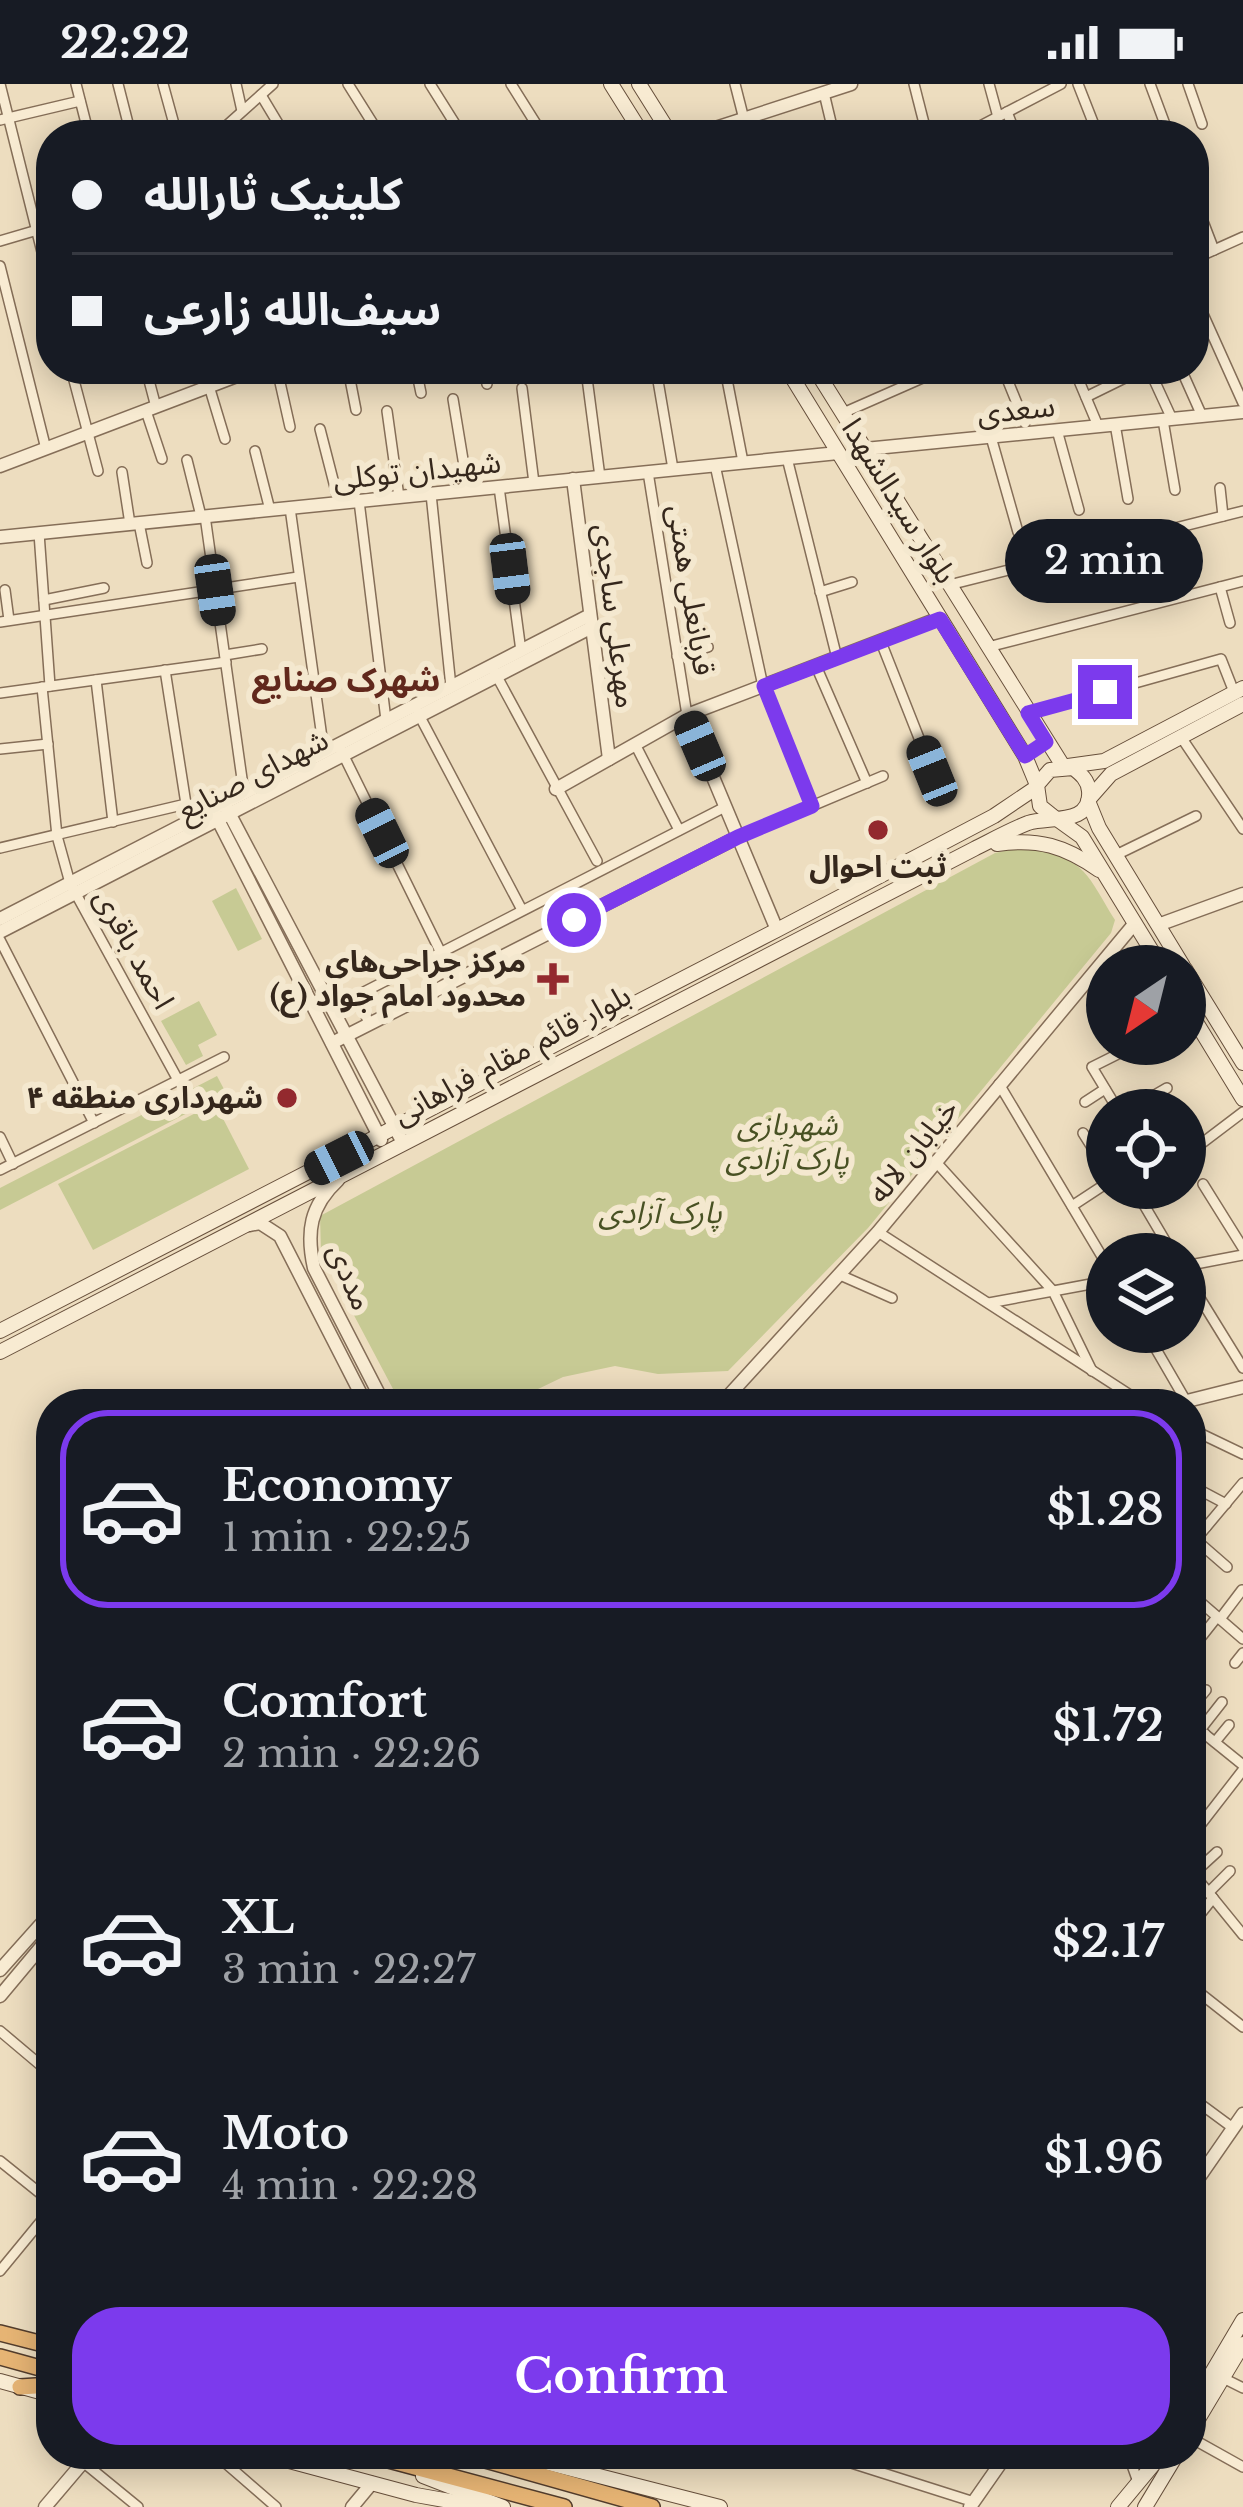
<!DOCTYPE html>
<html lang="en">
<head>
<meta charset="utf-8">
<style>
  body { margin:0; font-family:"Libre Baskerville","Noto Sans Arabic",serif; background:#242831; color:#f1f3f6; height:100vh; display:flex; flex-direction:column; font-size:45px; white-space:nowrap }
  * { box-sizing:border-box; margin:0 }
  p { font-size:39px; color:#9ea1a6 }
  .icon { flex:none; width:66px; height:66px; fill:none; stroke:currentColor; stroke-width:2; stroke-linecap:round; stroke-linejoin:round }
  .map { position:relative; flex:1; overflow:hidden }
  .drawer { position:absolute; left:36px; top:1305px; width:1170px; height:1080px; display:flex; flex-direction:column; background:#171b24; border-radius:48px; box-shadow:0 6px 30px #0003 }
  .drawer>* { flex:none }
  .banner { position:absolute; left:36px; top:36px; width:1173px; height:264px; border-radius:48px; box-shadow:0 6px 30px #0003; display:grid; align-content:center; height:264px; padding:0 36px; background:#171b24 }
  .needle { width:78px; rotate:215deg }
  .fabs { position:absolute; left:1086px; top:861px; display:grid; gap:24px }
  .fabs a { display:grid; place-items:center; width:120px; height:120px; border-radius:50%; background:#171b24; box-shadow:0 6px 30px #0003; font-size:60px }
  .end { position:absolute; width:54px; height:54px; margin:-27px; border:15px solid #7c3aed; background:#fff; box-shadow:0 0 0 6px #fff }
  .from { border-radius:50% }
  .bubble { position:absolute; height:84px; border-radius:42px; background:#171b24; box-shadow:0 6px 30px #0003; font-size:39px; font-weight:600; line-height:84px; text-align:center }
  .car { position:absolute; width:36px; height:72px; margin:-36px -18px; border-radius:15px; box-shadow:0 0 9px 3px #0007; background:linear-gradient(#222 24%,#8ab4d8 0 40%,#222 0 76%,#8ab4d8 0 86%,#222 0) }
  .banner b { display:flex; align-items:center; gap:42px; height:114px; font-size:45px }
  .banner b+b { border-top:3px solid #363941 }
  .banner i { width:30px; height:30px; background:#f1f3f6 }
  ul { padding:21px 0 0; list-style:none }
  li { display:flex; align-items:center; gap:36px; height:198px; margin:0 24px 18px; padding:0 12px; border:6px solid transparent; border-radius:48px }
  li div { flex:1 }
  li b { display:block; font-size:45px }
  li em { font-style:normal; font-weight:600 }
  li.on { border-color:#7c3aed }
  li>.icon { width:108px; height:108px; stroke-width:1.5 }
  .cta { display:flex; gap:24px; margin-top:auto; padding:24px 36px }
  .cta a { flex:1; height:138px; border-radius:48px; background:#7c3aed; color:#fff; font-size:48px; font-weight:600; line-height:138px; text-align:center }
  .status { display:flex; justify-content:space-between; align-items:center; height:84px; padding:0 60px; background:#171b24; direction:ltr }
  .status svg { height:33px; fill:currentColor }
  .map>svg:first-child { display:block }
  .green { fill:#c7ca94 }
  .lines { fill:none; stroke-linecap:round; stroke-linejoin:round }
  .minor-casing { stroke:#856e58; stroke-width:12 }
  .tertiary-casing { stroke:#856e58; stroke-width:15 }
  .secondary-casing { stroke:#674f3b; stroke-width:16 }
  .trunk-casing { stroke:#533d2c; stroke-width:18 }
  .minor { stroke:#f8ebd2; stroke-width:9 }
  .tertiary { stroke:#f8ebd2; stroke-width:12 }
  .secondary { stroke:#f8ebd2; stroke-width:14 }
  .trunk { stroke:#e6b474; stroke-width:15 }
  .route { stroke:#7c3aed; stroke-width:15 }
  .poi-dot { fill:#93292e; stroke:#f4e8cf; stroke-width:4.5 }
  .labels { text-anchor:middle; stroke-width:12; stroke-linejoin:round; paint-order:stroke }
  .street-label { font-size:30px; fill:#35271c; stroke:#f4e8cf }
  .poi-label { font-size:30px; font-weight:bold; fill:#35271c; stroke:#f4e8cf; text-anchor:end }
  .park-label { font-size:30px; font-style:italic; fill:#485123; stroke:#f4e8cf }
  .neighbourhood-label { font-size:33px; font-weight:bold; fill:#61281c; stroke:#f4e8cf }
</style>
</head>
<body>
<div class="status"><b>22:22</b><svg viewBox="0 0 49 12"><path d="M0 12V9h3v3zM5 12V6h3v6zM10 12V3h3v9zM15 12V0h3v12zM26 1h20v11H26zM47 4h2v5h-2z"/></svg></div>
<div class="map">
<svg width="1243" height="2423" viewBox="0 0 1243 2423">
  <rect width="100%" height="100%" fill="#edddbf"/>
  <g class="green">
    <path d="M1027,762C1087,778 1084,785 1115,836L1111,849L868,1144L728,1287L658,1290L615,1282L563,1293L507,1320H401L321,1169L320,1132L995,769Z"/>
    <path d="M236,804L262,855L238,867L212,817Z"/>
    <path d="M199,917L217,951L198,961L203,972L186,981L161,937Z"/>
    <path d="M217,992L226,1009L0,1126V1104Z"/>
    <path d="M215,1019L249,1085L93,1166L58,1100Z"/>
  </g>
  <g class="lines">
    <g class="minor-casing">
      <g id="minor">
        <path d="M0,0L51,204"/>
        <path d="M76,0L89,51"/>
        <path d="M118,0L131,51"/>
        <path d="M163,0L177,51"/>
        <path d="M236,0L242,27"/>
        <path d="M348,0L380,51"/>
        <path d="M430,0L462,51"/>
        <path d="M511,0L543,51"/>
        <path d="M735,0L748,51"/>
        <path d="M914,0L927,51"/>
        <path d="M989,0L998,33"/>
        <path d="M1078,0L1098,51"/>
        <path d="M1150,0L1169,51"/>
        <path d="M1188,0L1202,40"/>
        <path d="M824,9L834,51"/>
        <path d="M261,11L285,51"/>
        <path d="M1007,28L1016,51"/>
        <path d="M0,36L80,17"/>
        <path d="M216,51L273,0"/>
        <path d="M963,51L1061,0"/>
        <path d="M1194,114L1214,166"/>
        <path d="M0,157L51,142"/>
        <path d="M1194,175L1243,153"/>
        <path d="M0,182L46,365"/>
        <path d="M1194,210L1243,319"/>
        <path d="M71,285L98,387"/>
        <path d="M146,285L156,323"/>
        <path d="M277,285L290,343"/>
        <path d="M348,285L356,326"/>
        <path d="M416,285L421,309"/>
        <path d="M484,285L487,300"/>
        <path d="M557,285V286"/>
        <path d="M656,285L673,385"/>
        <path d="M725,285L743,378"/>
        <path d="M1003,285L1025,339"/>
        <path d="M1074,285L1098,342"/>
        <path d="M1149,285L1172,335"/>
        <path d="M1181,285L1202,332"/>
        <path d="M587,294L600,393"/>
        <path d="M209,302L225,355"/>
        <path d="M522,304L534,399"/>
        <path d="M1086,313L1143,285"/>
        <path d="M453,315L468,406"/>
        <path d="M146,327L162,375"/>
        <path d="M387,327L399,413"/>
        <path d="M843,329L943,285"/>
        <path d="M1163,336L1175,406"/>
        <path d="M1115,340L1128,415"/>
        <path d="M320,345L339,419"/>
        <path d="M1057,346L1079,426"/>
        <path d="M991,353L1018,448"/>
        <path d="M255,367L270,426"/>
        <path d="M787,374L837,574"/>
        <path d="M187,376L201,432"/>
        <path d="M715,381L763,602L812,722"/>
        <path d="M122,388L130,440"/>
        <path d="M648,388L687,631"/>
        <path d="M499,403L521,567"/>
        <path d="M1220,404L1223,432"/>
        <path d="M431,410L451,603"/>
        <path d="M359,417L386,636"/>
        <path d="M290,424L324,668"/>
        <path d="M205,432L244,709"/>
        <path d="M139,439L147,479"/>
        <path d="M39,449L50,602"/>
        <path d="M949,501L1243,427"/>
        <path d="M1220,503L1230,539"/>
        <path d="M5,506L9,536"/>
        <path d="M820,508L852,498"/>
        <path d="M44,516L104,504"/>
        <path d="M0,538L298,493"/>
        <path d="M881,558L932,687"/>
        <path d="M988,563L1243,497"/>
        <path d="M225,571L262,565"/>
        <path d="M677,572L708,563"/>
        <path d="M816,582L867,699"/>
        <path d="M494,587L597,777"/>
        <path d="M96,596L113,738"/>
        <path d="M42,603L57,752L70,799L178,996"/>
        <path d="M0,609L226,578"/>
        <path d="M418,629L522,826"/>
        <path d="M1028,629L1221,575L1234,608"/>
        <path d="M1181,653L1243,745"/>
        <path d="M635,660L679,746"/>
        <path d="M0,665L48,660"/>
        <path d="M341,666L440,867"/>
        <path d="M738,753L883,692"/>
        <path d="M0,764L186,720L165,586"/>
        <path d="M1116,771L1196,732"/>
        <path d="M0,856L94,1039"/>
        <path d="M369,940L358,911L725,723"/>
        <path d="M999,1000L1107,1181"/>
        <path d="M1085,1018L1105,1005"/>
        <path d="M1118,1026L1092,983L1138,960"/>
        <path d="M1129,1026L1167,1004"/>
        <path d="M1188,1047L1199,1062"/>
        <path d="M1083,1049L1107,1087"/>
        <path d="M0,1053L13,1080"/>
        <path d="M1185,1065L1189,1069L1243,1028"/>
        <path d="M935,1077L1053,1207L1092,1287"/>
        <path d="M0,1086L224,973"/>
        <path d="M1203,1100L1243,1164"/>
        <path d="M1134,1104L1173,1170"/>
        <path d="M1072,1122L1107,1099"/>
        <path d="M878,1148L1144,1320"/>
        <path d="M1185,1182L1243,1171"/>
        <path d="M1185,1190L1243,1284"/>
        <path d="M840,1191L892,1214"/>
        <path d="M989,1219L1107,1197"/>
        <path d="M1146,1248L1186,1317"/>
        <path d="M1191,1345L1243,1370"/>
        <path d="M1194,1403L1226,1420"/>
        <path d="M1191,1433L1206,1443"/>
        <path d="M1196,1456L1227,1483"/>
        <path d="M1191,1461L1243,1399"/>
        <path d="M1191,1510L1243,1555"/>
        <path d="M1220,1535L1242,1506"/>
        <path d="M1198,1557L1217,1533"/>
        <path d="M1235,1579L1243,1569"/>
        <path d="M1191,1624L1206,1606"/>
        <path d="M1191,1639L1243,1681"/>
        <path d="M1200,1646L1222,1618"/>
        <path d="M1215,1658L1229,1641"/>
        <path d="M1191,1667L1205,1650"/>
        <path d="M1191,1753L1243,1686"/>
        <path d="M1191,1787L1243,1851"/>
        <path d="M1193,1790L1217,1768"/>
        <path d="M1208,1809L1230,1787"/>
        <path d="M1198,1833L1213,1814"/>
        <path d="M1191,1902L1243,1943"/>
        <path d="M0,1947L51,1990"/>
        <path d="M1191,1995L1200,1980"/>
        <path d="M1191,2013L1233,2044"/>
        <path d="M0,2077L51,2118"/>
        <path d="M0,2187L51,2125"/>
        <path d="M1223,2294L1243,2304"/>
        <path d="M1191,2354L1243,2383"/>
        <path d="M215,2370L276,2423"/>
        <path d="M823,2370L974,2418"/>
        <path d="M1128,2370L1138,2398"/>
        <path d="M83,2378L138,2423"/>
      </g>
    </g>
    <g class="tertiary-casing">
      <g id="tertiary">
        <path d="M694,51L851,0"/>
        <path d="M865,365L1243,328"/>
        <path d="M0,382L255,285"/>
        <path d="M573,395L609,675"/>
        <path d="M0,453L838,369"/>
        <path d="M687,631L777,846"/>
        <path d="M556,705L687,631L940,534"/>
        <path d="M227,725L403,1059"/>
        <path d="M216,732L381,1056"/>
        <path d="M0,835L590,531"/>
        <path d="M1158,841L1243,810"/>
        <path d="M0,848L592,543"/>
        <path d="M332,959L738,753"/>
        <path d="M338,1096C310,1122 306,1148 314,1184L384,1320"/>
        <path d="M249,1141L260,1139L280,1152L366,1320"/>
        <path d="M721,1320L878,1148L1135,839"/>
        <path d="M1175,1320L1243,1303"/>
        <path d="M0,1886L51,1829"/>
        <path d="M0,1912L51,1851"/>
        <path d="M1191,2105L1243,2030"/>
        <path d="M45,2423L90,2370"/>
        <path d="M352,2423L372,2399"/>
        <path d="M970,2423L1007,2370"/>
      </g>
    </g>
    <g class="secondary-casing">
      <g id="secondary">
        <path d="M611,0L643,51"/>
        <path d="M639,0L671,51"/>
        <path d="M787,285L1025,672L1037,701"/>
        <path d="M815,285L1063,682"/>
        <path d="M1068,682L1104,677L1243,604"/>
        <path d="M1089,715L1111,690L1243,620"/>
        <path d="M1088,717L1099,744L1183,882"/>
        <path d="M1057,735L1082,753L1161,882"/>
        <path d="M997,760C1038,754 1065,762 1099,786"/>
        <path d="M1185,885L1243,979"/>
        <path d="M1185,920L1243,1015"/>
        <path d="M0,1247L777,846L994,732L1037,703"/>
        <path d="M0,1268L974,765C992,756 1010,746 1028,739C1049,732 1092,742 1089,707C1088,696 1081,690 1073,684L1050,686L1037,701L1040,722L1055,734"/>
        <path d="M0,2297L51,2311"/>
        <path d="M1191,2324L1243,2236"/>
        <path d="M1191,2347L1243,2260"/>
        <path d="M263,2370L416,2411L483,2423"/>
        <path d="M513,2370L720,2423"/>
        <path d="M423,2392L503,2423"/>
        <path d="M1118,2423L1162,2370"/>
        <path d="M1145,2423L1177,2370"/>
      </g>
    </g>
    <g class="trunk-casing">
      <g id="trunk">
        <path d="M0,2249L51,2262"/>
        <path d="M0,2273L51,2287"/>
        <path d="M20,2303L51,2301"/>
        <path d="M366,2370L564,2423"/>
        <path d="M464,2370L652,2423"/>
      </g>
    </g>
    <use href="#minor" class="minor"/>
    <use href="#tertiary" class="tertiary"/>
    <use href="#secondary" class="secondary"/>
    <use href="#trunk" class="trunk"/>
  </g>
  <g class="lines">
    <path class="route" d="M574,836L738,753L812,722L764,602L940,535L1025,672L1046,658L1028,629L1105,608"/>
  </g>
  <g class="poi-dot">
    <circle cx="878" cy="746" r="12"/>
    <path d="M547 877h12v12h12v12h-12v12h-12v-12h-12v-12h12z"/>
    <circle cx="287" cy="1014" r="12"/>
  </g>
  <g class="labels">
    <g class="street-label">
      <text transform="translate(1016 326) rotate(-6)" y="10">سعدی</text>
      <text transform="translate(417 387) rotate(-6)" y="10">شهیدان توکلی</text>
      <text transform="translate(899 417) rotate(58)" y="10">بلوار سیدالشهدا</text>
      <text transform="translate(691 506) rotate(81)" y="10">قربانعلی همتی</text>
      <text transform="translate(615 532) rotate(83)" y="10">مهرعلی ساجدی</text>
      <text transform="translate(253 691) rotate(-27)" y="10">شهدای صنایع</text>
      <text transform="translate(134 865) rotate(61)" y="10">احمد باقری</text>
      <text transform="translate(512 971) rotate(-28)" y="10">بلوار قائم مقام فراهانی</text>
      <text transform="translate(913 1067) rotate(-51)" y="10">خیابان لاله</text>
      <text transform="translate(350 1193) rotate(67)" y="10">مددی</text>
    </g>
    <g class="poi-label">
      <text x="878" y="793" text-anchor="middle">ثبت احوال</text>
      <text x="526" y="888">مرکز جراحی‌های<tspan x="526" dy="34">محدود امام جواد (ع)</tspan></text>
      <text x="263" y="1024">شهرداری منطقه ۴</text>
    </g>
    <g class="park-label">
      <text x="787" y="1051">شهربازی<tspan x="787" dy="34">پارک آزادی</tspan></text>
      <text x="660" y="1139">پارک آزادی</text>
    </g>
    <g class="neighbourhood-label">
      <text x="346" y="607">شهرک صنایع</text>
    </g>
  </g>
</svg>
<div class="fabs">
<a><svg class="needle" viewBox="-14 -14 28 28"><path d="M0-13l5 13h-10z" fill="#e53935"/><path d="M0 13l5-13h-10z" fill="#9ea1a6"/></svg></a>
<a><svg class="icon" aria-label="locate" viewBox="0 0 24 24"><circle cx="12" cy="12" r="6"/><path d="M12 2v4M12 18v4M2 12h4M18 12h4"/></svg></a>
<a><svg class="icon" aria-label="layers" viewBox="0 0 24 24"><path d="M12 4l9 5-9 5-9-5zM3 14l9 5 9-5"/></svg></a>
</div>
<i class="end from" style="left:574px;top:836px"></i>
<i class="end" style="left:1105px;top:608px"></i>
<div class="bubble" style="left:1005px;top:435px;width:198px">2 min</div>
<i class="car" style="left:510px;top:485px;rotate:173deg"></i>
<i class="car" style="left:215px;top:506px;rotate:172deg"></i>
<i class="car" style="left:700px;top:662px;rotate:337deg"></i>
<i class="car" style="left:932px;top:687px;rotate:338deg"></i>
<i class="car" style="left:382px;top:749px;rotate:334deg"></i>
<i class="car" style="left:339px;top:1074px;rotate:243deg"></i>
<div class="banner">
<b><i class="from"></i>کلینیک ثارالله</b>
<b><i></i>سیف‌الله زارعی</b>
</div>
<section class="drawer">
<ul>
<li class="on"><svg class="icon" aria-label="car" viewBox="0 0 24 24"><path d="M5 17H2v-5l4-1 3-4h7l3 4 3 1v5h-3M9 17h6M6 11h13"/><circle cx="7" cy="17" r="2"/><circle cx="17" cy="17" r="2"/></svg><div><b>Economy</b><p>1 min · 22:25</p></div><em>$1.28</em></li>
<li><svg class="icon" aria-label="car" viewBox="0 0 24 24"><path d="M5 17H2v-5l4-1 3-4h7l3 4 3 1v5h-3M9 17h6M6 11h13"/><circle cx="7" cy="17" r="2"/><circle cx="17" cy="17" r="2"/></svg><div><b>Comfort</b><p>2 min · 22:26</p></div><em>$1.72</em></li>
<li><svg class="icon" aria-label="car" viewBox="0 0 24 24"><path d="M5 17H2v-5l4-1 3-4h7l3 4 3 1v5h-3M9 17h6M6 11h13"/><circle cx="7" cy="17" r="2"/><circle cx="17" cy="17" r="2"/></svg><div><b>XL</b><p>3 min · 22:27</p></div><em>$2.17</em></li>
<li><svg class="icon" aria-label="car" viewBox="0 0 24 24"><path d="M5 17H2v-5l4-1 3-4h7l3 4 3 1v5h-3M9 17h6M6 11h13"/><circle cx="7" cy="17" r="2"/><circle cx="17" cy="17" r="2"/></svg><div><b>Moto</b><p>4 min · 22:28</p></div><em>$1.96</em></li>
</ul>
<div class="cta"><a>Confirm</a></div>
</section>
</div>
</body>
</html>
